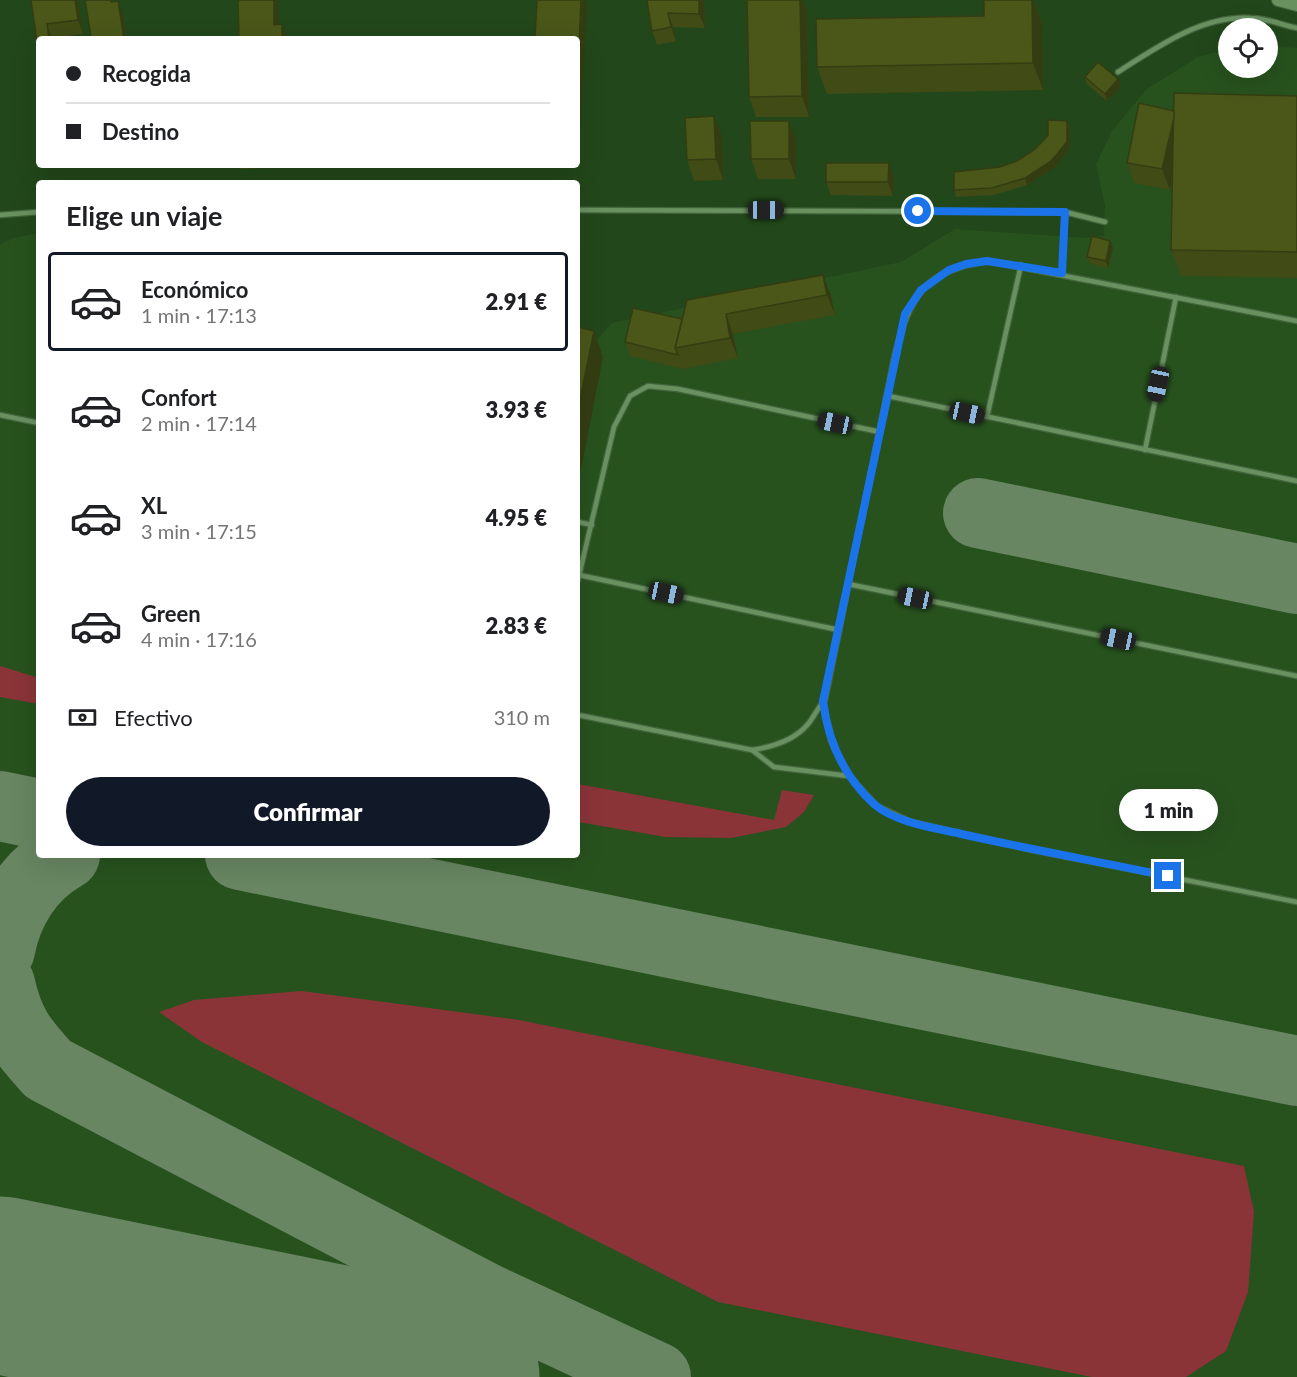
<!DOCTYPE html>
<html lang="es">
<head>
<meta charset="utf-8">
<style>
  body { margin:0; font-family:Lato,sans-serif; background:#f6f6f6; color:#202124; height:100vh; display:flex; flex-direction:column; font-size:22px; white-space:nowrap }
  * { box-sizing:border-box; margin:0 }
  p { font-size:20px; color:#757577 }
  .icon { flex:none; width:33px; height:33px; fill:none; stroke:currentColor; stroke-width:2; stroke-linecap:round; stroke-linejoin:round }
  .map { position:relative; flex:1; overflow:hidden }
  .side { position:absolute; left:36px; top:180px; width:544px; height:678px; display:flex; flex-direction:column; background:#fff; border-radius:6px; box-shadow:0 6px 24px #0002 }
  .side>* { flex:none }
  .top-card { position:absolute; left:36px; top:36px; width:544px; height:132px; border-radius:6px; box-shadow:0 6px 24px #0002; display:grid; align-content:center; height:132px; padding:0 30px; background:#fff }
  .buttons { position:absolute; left:1218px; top:18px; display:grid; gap:12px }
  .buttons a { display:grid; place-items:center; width:60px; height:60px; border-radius:50%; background:#fff; box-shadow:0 6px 24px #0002; font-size:30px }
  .end { position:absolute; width:27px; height:27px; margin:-14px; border:8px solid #1a73e8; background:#fff; box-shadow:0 0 0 3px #fff }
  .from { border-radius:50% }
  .bubble { position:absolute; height:42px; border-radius:21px; background:#fff; box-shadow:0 6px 24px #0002; font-size:20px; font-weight:800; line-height:42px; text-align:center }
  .car { position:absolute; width:18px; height:36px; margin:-18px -9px; border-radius:8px; box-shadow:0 0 4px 2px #0007; background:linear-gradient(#222 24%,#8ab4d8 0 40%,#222 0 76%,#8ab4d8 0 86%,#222 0) }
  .top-card b { display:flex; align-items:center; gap:21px; height:57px; font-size:22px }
  .top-card b+b { border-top:2px solid #e0e0e0 }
  .top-card i { width:15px; height:15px; background:#202124 }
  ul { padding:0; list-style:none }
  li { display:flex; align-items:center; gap:18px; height:99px; margin:0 12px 9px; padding:0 18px; border:3px solid transparent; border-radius:6px }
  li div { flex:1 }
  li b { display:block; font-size:22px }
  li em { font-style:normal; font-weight:800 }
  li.on { border-color:#111827 }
  li>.icon { width:54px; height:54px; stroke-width:1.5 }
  h2 { padding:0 30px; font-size:27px; line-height:72px }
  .pay { display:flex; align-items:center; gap:15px; height:66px; padding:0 30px; font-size:22px }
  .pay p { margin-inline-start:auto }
  .primary-button { display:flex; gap:12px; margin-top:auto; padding:12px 30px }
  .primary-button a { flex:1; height:69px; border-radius:36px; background:#111827; color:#fff; font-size:24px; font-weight:800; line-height:69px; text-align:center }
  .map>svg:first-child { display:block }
  .built { fill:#27521e }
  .green { fill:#8a3438 }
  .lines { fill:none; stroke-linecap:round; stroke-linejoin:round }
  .taxiway { stroke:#688662; stroke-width:70 }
  .runway { stroke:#688662; stroke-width:177 }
  .service-casing { stroke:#43643d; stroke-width:7 }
  .secondary-casing { stroke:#43643d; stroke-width:14 }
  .service { stroke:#699160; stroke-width:4.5 }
  .secondary { stroke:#699160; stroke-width:12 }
  .wall { fill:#404b16 }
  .shaded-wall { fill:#343d12 }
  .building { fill:#4a5719; stroke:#343d12; stroke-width:1.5 }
  .route { stroke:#1a73e8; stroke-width:8 }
</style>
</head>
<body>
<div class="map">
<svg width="1297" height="1377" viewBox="0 0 1297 1377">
  <rect width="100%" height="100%" fill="#22471a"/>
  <path class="built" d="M1268,45L1297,48V1377H0V244L14,238L39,233V855H578V342L592,345L612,323L901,262L955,229L1084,238L1104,236L1105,206L1096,164L1112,131L1147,89L1198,57L1228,49V68H1268Z"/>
  <g class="green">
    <path d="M0,666L39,678V704L0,697Z"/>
    <path d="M578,784L774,820L782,790L814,795L804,812L786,827L731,838L666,837L578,822Z"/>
    <path d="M302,991L519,1020L1244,1166L1254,1212L1248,1292L1226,1351L1186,1377H1092L718,1302L202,1042L159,1012L194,1000Z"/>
  </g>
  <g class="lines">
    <g class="taxiway">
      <path d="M978,513L1297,579"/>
      <path d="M0,806L39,814"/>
      <path d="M240,855L1297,1071"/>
      <path d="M0,950C7,911 29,875 65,855"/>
      <path d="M0,984C9,1025 21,1039 48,1069L486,1298L656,1377"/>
    </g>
    <path class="runway" d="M0,1285L451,1377"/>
    <g class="service-casing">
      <g id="service">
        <path d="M1118,72C1157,47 1202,15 1251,18C1266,18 1282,25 1297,28"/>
        <path d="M578,210L1065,212L1105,222"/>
        <path d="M0,215L39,212"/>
        <path d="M1062,273L1065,212"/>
        <path d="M888,396L1297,481"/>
        <path d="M0,415L39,423"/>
        <path d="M987,417L1021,265"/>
        <path d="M1145,450L1176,297"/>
        <path d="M578,522L592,525"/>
        <path d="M579,575L839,630"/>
        <path d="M578,580L614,427L630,396L648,386L678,389L880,432"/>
        <path d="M848,584L1297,676"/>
        <path d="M823,701L831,741L849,776"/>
        <path d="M578,715L752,750L774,767L849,776L877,806L911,822L1033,850L1297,902"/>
        <path d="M752,750C772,747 794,741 808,724C814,717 818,707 825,700L895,354C910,297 924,270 988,261L1297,321"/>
      </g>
    </g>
    <g class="secondary-casing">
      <path id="secondary" d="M1278,0L1297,5"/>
    </g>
    <use href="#service" class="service"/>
    <use href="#secondary" class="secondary"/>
  </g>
  <g class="wall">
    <path d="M31,0H78L83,34L52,38L39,39V51Z"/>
    <path d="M647,0H704L705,28L673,27L676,41L657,45L652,31Z"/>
    <path d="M984,0H1033L1042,23L1043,90L827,94L817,67L984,16Z"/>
    <path d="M807,11L809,117H756L749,97Z"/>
    <path d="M1085,77L1118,79L1121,86L1107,101L1087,84Z"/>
    <path d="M1297,96V278L1181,276L1171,250L1172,179L1170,190L1134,183L1127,163Z"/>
    <path d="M789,121L796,141V179H758L751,159Z"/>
    <path d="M1067,121L1070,128L1069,149L1055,167L1027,185L994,195L956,197L954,190L1000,167L1017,161L1034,150Z"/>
    <path d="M722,137L723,180L694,181L687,160Z"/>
    <path d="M889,163L894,177L893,196L831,195L826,182Z"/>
    <path d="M240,165H267V168L241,169Z"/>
    <path d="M1110,241L1113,248L1108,268L1090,264L1087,257Z"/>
    <path d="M823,275L831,296L835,315L733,334L738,358L683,369L630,356L625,342L682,319Z"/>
  </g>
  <g class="shaded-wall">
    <path d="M75,0H78L83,34L78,20Z"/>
    <path d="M274,0H278L279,38L274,25Z"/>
    <path d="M581,0H585L587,5L580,129L578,121V73Z"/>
    <path d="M699,0H704L705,28L699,14Z"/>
    <path d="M800,0H803L807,11L809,117L802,96Z"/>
    <path d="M1032,0H1033L1042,23L1043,90L1033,63Z"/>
    <path d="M118,1L123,15L127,39H124Z"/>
    <path d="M668,13L673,27L676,41L671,27Z"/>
    <path d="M47,24L52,39H49Z"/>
    <path d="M282,24L287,39H282Z"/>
    <path d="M1118,79L1121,86L1107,101L1105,94Z"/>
    <path d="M1175,111L1182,131L1170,190L1162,169Z"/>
    <path d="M714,116L722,137L723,180L716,159Z"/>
    <path d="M789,121L796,141V179L789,159Z"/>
    <path d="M1067,121L1070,128L1069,149L1055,167L1027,185L1025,178Z"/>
    <path d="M889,163L894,177L893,196L888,182Z"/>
    <path d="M1110,241L1113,248L1108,268L1106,261Z"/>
    <path d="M823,275L831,296L835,315L827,295Z"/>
    <path d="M726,314L733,334L738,358L730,338Z"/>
    <path d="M594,331L603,357L578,485V410Z"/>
  </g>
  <g class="building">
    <path d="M31,0H75L78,20L47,24L49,39H39V47L38,48Z"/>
    <path d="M85,0H111V2L118,1L124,39H69L91,36Z"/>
    <path d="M238,0H274V25L282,24V39H239Z"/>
    <path d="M537,0H581L578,73V39H535Z"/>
    <path d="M647,0H699V14L668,13L671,27L652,31Z"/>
    <path d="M747,0H800L802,96L749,97Z"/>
    <path d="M984,0H1032L1033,63L817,67L816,19L984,16Z"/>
    <path d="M1098,62L1118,79L1105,94L1085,77Z"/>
    <path d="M1174,93L1297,96V252L1171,250Z"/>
    <path d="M1139,103L1174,111V118L1162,169L1127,163Z"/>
    <path d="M714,116L716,159L687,160L685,118Z"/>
    <path d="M1048,120L1067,121V142L1052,160L1025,178L992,188L954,190V172L1000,167L1017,161L1034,150L1048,136Z"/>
    <path d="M750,121H789V159H751Z"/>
    <path d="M826,163H889L888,182H826Z"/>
    <path d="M1092,236L1110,241L1106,261L1087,257Z"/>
    <path d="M823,275L827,295L726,314L730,338L675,348L687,300Z"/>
    <path d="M633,308L682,319L675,348L678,355L625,342Z"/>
    <path d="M578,327L594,331L578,410Z"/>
  </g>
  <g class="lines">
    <path class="route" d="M918,211L1065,212L1062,273L987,261L966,264L949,270L921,290L905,314L823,701C828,742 844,777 875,805C898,824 938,828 966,835C1033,850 1101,862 1168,876"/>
  </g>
</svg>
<div class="buttons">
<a><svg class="icon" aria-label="locate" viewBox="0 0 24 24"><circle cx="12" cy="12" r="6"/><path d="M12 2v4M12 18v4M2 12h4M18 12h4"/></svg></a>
</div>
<i class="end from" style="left:918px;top:211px"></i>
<i class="end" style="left:1168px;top:876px"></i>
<div class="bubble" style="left:1119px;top:789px;width:99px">1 min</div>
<i class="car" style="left:766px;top:210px;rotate:90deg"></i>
<i class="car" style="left:1158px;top:384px;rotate:192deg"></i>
<i class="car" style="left:967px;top:413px;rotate:102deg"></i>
<i class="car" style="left:835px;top:423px;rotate:282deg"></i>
<i class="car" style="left:666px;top:593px;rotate:102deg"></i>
<i class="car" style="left:915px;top:598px;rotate:282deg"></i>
<i class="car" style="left:1118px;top:639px;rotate:282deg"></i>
<div class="top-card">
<b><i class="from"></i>Recogida</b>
<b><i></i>Destino</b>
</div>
<section class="side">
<h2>Elige un viaje</h2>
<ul>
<li class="on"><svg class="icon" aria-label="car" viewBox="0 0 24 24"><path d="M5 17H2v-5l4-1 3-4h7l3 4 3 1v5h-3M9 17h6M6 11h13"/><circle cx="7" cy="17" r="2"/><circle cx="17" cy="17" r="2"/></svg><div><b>Económico</b><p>1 min · 17:13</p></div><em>2.91 €</em></li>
<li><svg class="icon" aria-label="car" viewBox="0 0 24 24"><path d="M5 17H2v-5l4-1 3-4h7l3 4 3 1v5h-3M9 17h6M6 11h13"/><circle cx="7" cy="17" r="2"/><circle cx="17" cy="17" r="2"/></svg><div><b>Confort</b><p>2 min · 17:14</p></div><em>3.93 €</em></li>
<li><svg class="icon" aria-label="car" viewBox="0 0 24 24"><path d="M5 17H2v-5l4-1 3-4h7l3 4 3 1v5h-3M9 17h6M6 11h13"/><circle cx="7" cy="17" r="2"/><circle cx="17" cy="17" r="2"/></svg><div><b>XL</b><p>3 min · 17:15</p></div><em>4.95 €</em></li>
<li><svg class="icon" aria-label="car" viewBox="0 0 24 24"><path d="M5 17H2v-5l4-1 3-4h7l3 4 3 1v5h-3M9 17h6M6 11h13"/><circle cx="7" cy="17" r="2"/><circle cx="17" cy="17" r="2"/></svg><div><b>Green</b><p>4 min · 17:16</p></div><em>2.83 €</em></li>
</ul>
<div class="pay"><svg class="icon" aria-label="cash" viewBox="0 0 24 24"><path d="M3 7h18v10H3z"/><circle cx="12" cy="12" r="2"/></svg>Efectivo<p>310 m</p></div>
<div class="primary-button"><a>Confirmar</a></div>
</section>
</div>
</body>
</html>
